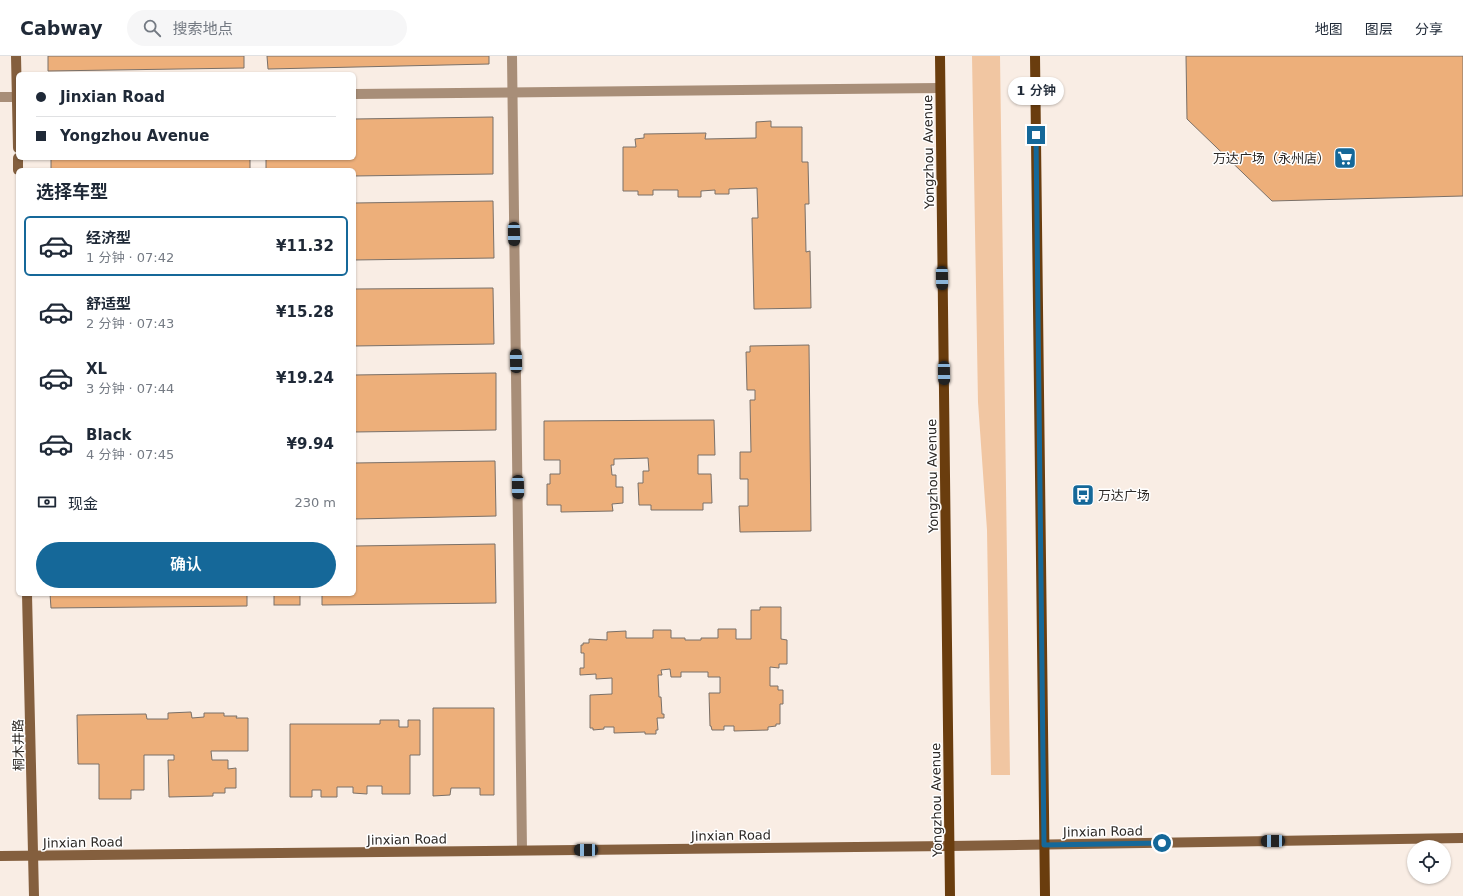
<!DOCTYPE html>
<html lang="zh">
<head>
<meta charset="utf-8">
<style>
  body { margin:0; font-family:"DejaVu Sans","Noto Sans SC",sans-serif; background:#f6f6f7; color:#1f2937; height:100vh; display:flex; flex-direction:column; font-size:15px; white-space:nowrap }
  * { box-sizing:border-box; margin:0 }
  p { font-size:13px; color:#747a83 }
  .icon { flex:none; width:22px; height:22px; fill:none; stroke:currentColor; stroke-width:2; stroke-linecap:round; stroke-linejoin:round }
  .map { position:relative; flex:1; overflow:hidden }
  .panel { position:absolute; left:16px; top:112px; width:340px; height:428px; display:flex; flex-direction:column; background:#fff; border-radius:6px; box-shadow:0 1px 3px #0004 }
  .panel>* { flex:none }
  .top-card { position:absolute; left:16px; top:16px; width:340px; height:88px; border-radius:6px; box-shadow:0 1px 3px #0004; display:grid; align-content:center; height:88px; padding:0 20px; background:#fff }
  .buttons { position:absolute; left:1407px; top:784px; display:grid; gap:8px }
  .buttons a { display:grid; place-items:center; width:44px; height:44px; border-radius:50%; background:#fff; box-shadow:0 1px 3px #0004; font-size:20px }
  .end { position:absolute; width:18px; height:18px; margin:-9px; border:5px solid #156899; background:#fff; box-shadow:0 0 0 2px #fff }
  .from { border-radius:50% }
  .bubble { position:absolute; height:28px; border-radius:14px; background:#fff; box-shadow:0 1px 3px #0004; font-size:13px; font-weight:600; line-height:28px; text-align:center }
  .car { position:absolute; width:12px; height:24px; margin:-12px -6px; border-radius:5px; box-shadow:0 0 3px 1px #0007; background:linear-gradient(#222 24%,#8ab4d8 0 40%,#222 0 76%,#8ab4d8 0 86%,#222 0) }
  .top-card b { display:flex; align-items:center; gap:14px; height:38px; font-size:15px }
  .top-card b+b { border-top:1px solid #e0e1e3 }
  .top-card i { width:10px; height:10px; background:#1f2937 }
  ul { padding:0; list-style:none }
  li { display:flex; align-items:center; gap:12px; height:60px; margin:0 8px 6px; padding:0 12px; border:2px solid transparent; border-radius:6px }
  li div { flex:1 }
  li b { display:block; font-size:15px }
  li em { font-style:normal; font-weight:600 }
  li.active { border-color:#156899 }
  li>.icon { width:36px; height:36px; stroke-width:1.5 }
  h2 { padding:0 20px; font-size:18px; line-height:48px }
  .pay { display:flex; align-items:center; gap:10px; height:44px; padding:0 20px; font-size:15px }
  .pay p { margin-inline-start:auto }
  .cta { display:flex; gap:8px; margin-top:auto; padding:8px 20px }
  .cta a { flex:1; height:46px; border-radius:24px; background:#156899; color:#fff; font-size:16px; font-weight:600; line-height:46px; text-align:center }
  header { display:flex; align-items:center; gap:24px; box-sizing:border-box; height:56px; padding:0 20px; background:#fff; border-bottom:1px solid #e0e1e3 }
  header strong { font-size:19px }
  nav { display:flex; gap:22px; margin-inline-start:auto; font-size:14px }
  .search { width:280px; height:36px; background:#f6f6f7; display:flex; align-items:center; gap:10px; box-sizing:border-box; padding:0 14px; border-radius:22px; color:#747a83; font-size:15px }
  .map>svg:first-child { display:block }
  .green { fill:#f1c6a2 }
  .building { fill:#edaf7a; stroke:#7a7068 }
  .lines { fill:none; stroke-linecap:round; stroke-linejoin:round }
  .street { stroke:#a88e78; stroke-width:10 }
  .secondary { stroke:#845f3e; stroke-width:10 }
  .primary { stroke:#6a3d0e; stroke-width:10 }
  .route { stroke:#156899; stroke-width:5 }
  .labels { text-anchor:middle; stroke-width:3; stroke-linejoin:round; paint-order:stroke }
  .street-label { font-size:13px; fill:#2c2825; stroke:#fff }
  .poi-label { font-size:13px; fill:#2c2825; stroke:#fff; text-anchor:end }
</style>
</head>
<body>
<header>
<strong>Cabway</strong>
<div class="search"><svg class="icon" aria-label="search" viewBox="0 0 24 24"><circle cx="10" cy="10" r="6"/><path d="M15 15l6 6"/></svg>搜索地点</div>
<nav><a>地图</a><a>图层</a><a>分享</a></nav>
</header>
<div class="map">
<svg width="1463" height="840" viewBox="0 0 1463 840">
  <rect width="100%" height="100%" fill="#f9ede4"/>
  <path class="green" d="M972,0H1000L1010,719H991L987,474L978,346Z"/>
  <g class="building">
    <path d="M48,0H244V12L48,15Z"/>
    <path d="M267,0H489V8L268,13Z"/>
    <path d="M1186,0H1463V140L1272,145L1187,63Z"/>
    <path d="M493,61V118L354,120V114H266V102H354V63Z"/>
    <path d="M771,65V71H802V106H808L809,148H805L806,196L810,195L811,252L754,253L752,162H758L757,132L729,133V138H715V134L701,135V141H678V134H653V139H638V135H623V91H636L635,83L644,82V78L706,77L705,83L756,82V66Z"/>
    <rect x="51" y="102" width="199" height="12"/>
    <path d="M493,145L494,202L354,204V147Z"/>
    <path d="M493,232L494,288L354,290V233Z"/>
    <path d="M809,289L811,475L740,476L739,450H748V423H740V396H751L750,344H755V334H747L746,296H750V290Z"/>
    <path d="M496,317V374L354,376V319Z"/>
    <path d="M714,364L715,399H698V418H711L712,447H703V454H651V449H639L638,427H643V415H649L648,402L614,403V409H611L612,419H616V431H623V447L612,448L613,455L561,456V449H547V428H550V418H560V404H544V365Z"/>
    <path d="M495,405L496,460L354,463V407Z"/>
    <path d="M495,488L496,547L322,549V538H354V490Z"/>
    <path d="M50,538H247V550L51,552Z"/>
    <rect x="274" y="538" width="26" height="11"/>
    <path d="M760,551H781V583L787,584V608H779V612L770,611V630H778V634H783V648H780V668H776V670L768,671V674L734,675V670H724V674H712L711,670H710L709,637H720V621H708V616H681V621H671L670,613L661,614L662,619H658L659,641H661L662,658H664V662H657L658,674H656V678H645V676L614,677V671H604V673L593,674V672H590V639L612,638V622L596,623V618L580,619V612H584V597H581V589H583V587H589V583L607,584V576L626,575V582H653V574H671V582H685V584H701V582H718V573H736V583H751V554H760Z"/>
    <path d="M433,652H494V739H480V732H451L450,739L433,740Z"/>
    <path d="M191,656L192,662L204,661V657H224V660H237L236,662H248V695H211L212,704H228V713L236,712V732H225V737H213V740L169,741L168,704H174V699H144V734H131V743H99V708H78L77,659L146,658L147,663H168V657Z"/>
    <path d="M380,664H399V671H408V664H420V699H410V738H382V730H367V738L353,737V731H337V741H321V734H312V741H290V668H380Z"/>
  </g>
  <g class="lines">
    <g class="street">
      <path d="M512,0L522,794"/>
      <path d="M354,38L940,32"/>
      <path d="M0,41H18"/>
    </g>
    <g class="secondary">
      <path d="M16,0L18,92"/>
      <path d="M18,102V114"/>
      <path d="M27,538L34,840"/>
      <path d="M0,800L950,790L1463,782"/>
    </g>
    <g class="primary">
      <path d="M940,0L950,840"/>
      <path d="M1035,0L1045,840"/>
    </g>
  </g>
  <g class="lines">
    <path class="route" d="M1036,79L1044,789L1162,787"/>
  </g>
  <defs>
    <g id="supermarket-square" transform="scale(1.15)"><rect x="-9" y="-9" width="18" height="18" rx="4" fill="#156899" stroke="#fff"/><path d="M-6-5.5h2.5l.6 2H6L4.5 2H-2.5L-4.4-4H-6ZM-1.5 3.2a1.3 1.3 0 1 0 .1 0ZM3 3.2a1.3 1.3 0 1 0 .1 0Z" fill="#fff"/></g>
    <g id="bus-square" transform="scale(1.15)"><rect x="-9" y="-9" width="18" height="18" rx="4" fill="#156899" stroke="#fff"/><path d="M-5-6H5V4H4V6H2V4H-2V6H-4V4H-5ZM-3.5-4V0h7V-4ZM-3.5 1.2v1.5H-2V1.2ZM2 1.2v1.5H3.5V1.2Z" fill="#fff"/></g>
  </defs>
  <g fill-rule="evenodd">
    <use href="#supermarket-square" x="1345" y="102"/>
    <use href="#bus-square" x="1083" y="439"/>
  </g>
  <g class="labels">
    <g class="street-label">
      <text transform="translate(928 96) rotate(-91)" y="5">Yongzhou Avenue</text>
      <text transform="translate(932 420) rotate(-91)" y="5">Yongzhou Avenue</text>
      <text transform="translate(18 689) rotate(-91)" y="5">桐木井路</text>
      <text transform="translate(936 744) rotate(-91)" y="5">Yongzhou Avenue</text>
      <text transform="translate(1103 775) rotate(-1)" y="5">Jinxian Road</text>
      <text transform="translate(731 779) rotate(-1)" y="5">Jinxian Road</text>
      <text transform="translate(407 783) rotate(-1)" y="5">Jinxian Road</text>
      <text transform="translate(83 786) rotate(-1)" y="5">Jinxian Road</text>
    </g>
    <g class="poi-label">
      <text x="1330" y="107">万达广场（永州店）</text>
      <text x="1098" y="444" text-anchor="start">万达广场</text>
    </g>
  </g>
</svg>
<div class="buttons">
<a><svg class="icon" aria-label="locate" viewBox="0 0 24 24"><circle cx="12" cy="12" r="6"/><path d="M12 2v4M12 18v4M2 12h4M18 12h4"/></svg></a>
</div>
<i class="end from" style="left:1162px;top:787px"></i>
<i class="end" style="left:1036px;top:79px"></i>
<div class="bubble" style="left:1008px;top:21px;width:56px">1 分钟</div>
<i class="car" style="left:514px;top:178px;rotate:179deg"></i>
<i class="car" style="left:942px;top:222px;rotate:179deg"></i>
<i class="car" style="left:516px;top:305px;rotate:359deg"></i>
<i class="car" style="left:944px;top:317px;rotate:179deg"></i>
<i class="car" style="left:518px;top:431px;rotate:179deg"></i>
<i class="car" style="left:1273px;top:785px;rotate:269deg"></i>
<i class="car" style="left:586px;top:794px;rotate:270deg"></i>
<div class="top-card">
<b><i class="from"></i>Jinxian Road</b>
<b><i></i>Yongzhou Avenue</b>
</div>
<section class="panel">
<h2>选择车型</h2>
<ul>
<li class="active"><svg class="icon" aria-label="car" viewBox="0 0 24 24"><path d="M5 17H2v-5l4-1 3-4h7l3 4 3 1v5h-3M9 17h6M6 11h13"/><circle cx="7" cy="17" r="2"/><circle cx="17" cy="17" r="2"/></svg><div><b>经济型</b><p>1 分钟 · 07:42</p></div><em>¥11.32</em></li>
<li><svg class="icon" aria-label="car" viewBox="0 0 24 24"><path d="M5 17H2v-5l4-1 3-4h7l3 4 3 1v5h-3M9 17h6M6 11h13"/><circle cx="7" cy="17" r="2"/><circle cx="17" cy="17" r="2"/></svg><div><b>舒适型</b><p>2 分钟 · 07:43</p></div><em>¥15.28</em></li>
<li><svg class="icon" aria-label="car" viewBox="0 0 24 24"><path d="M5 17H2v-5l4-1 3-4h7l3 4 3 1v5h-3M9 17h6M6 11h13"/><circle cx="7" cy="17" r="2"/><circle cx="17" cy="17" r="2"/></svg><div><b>XL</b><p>3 分钟 · 07:44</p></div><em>¥19.24</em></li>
<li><svg class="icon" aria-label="car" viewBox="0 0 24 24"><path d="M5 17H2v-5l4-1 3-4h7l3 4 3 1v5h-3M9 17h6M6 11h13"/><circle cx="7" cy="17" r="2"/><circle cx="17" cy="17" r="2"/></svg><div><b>Black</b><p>4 分钟 · 07:45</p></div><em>¥9.94</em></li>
</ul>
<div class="pay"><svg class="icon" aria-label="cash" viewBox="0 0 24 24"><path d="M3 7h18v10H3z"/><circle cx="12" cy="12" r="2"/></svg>现金<p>230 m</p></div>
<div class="cta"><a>确认</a></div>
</section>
</div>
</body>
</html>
